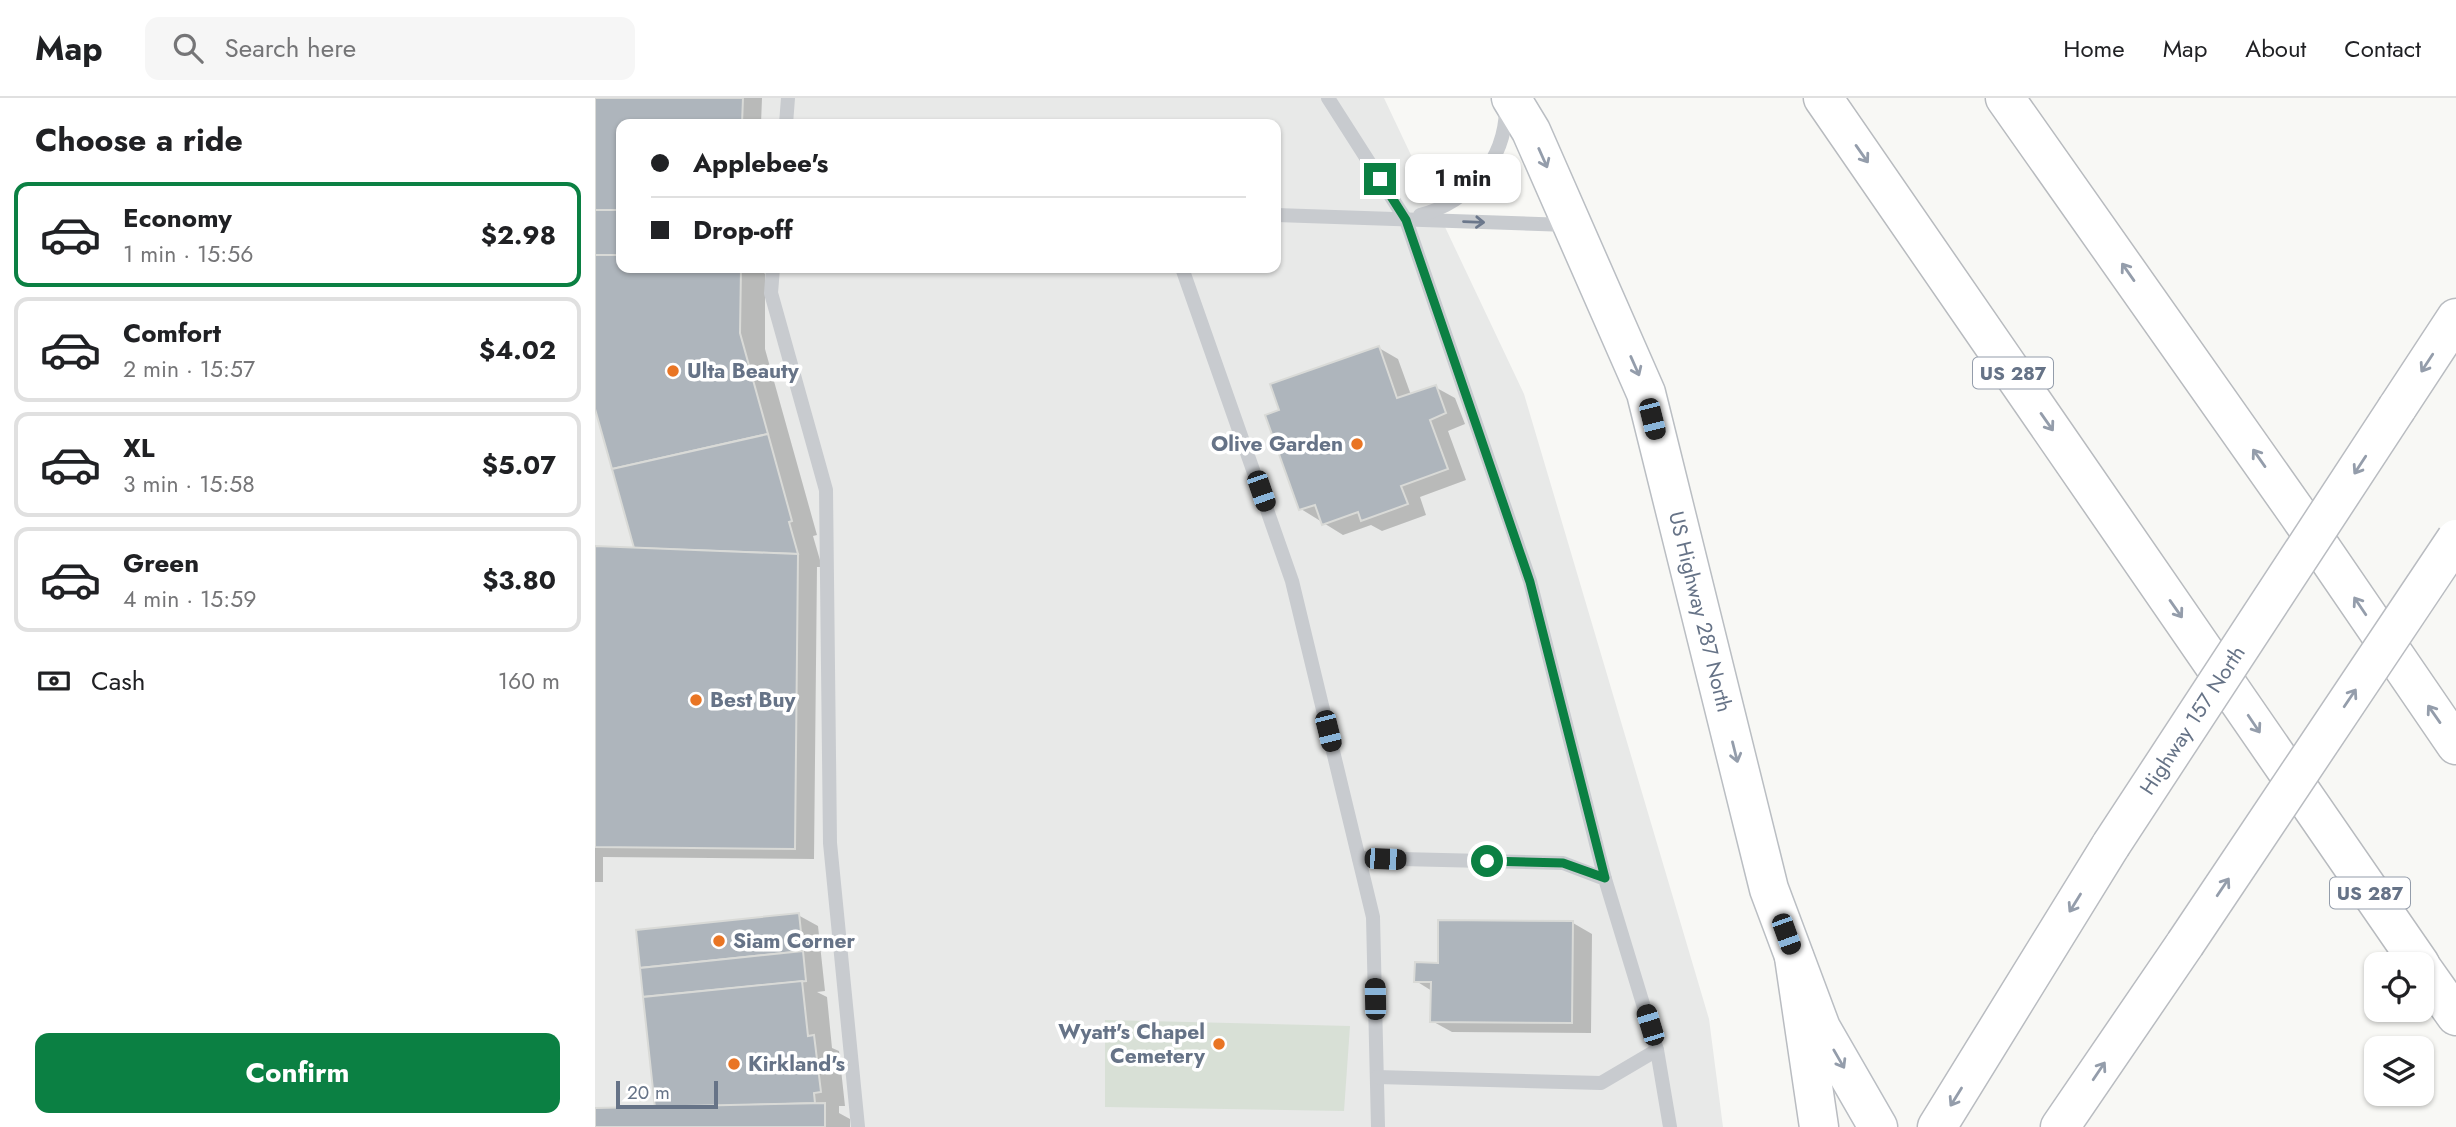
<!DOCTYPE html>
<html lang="en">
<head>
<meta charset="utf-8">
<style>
  body { margin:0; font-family:Jost,sans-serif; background:#f6f6f6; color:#202124; height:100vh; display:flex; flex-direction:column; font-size:26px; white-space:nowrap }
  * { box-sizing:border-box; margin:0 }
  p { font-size:23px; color:#757577 }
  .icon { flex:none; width:38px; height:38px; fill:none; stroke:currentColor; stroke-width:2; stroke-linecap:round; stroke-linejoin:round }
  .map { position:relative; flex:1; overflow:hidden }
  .sheet { display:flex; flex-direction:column; background:#fff; width:595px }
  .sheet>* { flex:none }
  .banner { position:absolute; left:21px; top:21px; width:665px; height:154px; border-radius:14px; box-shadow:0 2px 5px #0004; display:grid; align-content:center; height:154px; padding:0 35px; background:#fff }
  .tools { position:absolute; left:1769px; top:854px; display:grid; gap:14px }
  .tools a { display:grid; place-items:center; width:70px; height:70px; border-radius:14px; background:#fff; box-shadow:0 2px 5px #0004; font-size:35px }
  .scale { position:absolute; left:21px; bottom:18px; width:102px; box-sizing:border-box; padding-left:7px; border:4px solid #667387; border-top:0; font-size:19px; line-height:24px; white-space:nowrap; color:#667387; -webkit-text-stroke:5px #fff; paint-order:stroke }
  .end { position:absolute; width:32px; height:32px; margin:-16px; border:9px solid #0b8043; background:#fff; box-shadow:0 0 0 4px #fff }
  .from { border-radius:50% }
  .bubble { position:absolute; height:49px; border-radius:14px; background:#fff; box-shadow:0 2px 5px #0004; font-size:23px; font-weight:700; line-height:49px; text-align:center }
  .car { position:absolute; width:21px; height:42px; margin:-21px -10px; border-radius:9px; box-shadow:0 0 5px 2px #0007; background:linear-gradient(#222 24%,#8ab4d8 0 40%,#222 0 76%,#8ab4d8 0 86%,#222 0) }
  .banner b { display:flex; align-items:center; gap:24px; height:66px; font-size:26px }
  .banner b+b { border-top:2px solid #e0e0e0 }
  .banner i { width:18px; height:18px; background:#202124 }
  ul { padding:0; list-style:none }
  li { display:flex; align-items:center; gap:21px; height:105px; margin:0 14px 10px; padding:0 21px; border:4px solid #e0e0e0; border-radius:14px }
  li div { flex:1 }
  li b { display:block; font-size:26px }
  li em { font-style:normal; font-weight:700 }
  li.active { border-color:#0b8043 }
  li>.icon { width:63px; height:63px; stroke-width:1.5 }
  h2 { padding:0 35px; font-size:32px; line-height:84px }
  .pay { display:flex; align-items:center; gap:18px; height:77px; padding:0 35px; font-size:26px }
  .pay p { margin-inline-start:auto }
  .button { display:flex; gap:14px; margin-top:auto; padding:14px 35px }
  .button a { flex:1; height:80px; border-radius:14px; background:#0b8043; color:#fff; font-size:28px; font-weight:700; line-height:80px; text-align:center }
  header { display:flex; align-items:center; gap:42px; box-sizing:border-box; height:98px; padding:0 35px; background:#fff; border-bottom:2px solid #e0e0e0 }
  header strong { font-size:33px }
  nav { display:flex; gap:38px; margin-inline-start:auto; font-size:24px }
  .search { width:490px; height:63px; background:#f6f6f6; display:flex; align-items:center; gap:18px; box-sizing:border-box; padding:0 24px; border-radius:14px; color:#757577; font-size:26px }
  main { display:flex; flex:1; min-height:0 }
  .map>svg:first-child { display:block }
  .built { fill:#e8e9e8; fill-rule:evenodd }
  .green { fill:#d8e0d6 }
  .shadow { fill:#0003 }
  .building { fill:#aeb5bc; stroke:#d9dad7; stroke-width:2 }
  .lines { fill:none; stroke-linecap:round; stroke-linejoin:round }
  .secondary-casing { stroke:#babec3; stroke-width:41 }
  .primary-casing { stroke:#b9bcc1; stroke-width:41 }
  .motorway-casing { stroke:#b8bbbf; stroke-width:41 }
  .service { stroke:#c8cbcf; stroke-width:14 }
  .secondary { stroke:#fff; stroke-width:38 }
  .primary { stroke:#fff; stroke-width:38 }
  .motorway { stroke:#fff; stroke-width:38 }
  .primary-bridge-casing { stroke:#b9bcc1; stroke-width:41; stroke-linecap:butt }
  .primary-bridge { stroke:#fff; stroke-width:38 }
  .oneway { stroke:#949dab }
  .oneway2 { stroke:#6b778b }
  .route { stroke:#0b8043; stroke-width:9 }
  .poi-dot { fill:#e97524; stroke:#fff; stroke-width:2.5 }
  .labels { text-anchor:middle; stroke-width:7; stroke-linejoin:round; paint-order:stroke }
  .shield { fill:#fff; stroke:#949dab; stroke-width:2 }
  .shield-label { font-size:19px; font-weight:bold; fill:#667387 }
  .poi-label { font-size:21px; font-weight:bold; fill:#667387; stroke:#fff; text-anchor:start }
  .street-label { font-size:21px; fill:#667387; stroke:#fff }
</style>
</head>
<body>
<header>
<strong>Map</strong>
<div class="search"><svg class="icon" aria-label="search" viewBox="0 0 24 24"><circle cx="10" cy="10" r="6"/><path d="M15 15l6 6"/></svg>Search here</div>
<nav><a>Home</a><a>Map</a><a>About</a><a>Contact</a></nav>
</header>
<main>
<section class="sheet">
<h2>Choose a ride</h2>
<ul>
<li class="active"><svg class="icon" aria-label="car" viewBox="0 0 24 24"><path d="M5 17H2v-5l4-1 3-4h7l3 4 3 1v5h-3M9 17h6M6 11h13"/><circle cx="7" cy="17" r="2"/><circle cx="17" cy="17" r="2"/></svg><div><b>Economy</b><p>1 min · 15:56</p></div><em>$2.98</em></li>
<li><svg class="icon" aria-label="car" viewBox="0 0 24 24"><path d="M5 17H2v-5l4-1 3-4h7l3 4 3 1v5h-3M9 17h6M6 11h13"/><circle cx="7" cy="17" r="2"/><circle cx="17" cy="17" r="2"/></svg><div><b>Comfort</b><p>2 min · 15:57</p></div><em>$4.02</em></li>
<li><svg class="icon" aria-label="car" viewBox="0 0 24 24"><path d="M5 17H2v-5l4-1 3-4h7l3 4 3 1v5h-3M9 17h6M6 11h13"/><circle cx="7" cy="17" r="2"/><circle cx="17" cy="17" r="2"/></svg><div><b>XL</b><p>3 min · 15:58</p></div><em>$5.07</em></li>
<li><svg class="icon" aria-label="car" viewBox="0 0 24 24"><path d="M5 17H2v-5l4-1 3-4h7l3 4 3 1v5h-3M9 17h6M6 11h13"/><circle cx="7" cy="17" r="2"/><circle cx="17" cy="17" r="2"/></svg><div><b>Green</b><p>4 min · 15:59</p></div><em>$3.80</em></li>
</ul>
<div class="pay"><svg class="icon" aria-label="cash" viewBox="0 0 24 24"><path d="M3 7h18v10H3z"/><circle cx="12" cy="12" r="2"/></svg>Cash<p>160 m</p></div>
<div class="button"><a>Confirm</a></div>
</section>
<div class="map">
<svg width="1861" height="1029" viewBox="0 0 1861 1029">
  <rect width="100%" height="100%" fill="#f8f8f5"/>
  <path class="built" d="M0,0H789L929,296L1114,921L1128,1029H0ZM26,26H681V170H26Z"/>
  <path class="green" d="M510,922L755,928L749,1013L510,1009Z"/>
  <g class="shadow">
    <path d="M0,0H167L166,26H26V170H165L170,176V251L222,437L218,438L227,469H222L219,761L8,759V784H0V450L46,452L0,304Z"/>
    <path d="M784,250L803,261L816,297L840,289L860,300L870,326L853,333L871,382L825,399L831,417L787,433L776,427L748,437L706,411L686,313Z"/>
    <path d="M203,817L223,828L230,893L222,894L232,899L237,950L244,953L250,1008H244V1015L255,1021V1029H0V1012H62Z"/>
    <path d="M978,825L997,836L996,935L857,934L837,923V893L821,883L844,866Z"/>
  </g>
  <g class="building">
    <path d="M0,0H148L147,26H26V112H0Z"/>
    <rect x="0" y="112" width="26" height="45"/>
    <path d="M0,157H26V170H146L145,235L173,336L17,371L0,311Z"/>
    <path d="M784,248L802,300L841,287L851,315L835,322L853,371L806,388L813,406L766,423L763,414L727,427L720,407L704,412L670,317L684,312L675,286Z"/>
    <path d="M173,336L197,423L194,424L203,456L39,450L17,371Z"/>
    <path d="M0,448L203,456L200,751L0,749Z"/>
    <path d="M204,815L208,853L45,870L41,832Z"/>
    <path d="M843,822L978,823L977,925L835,924L836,884H819L820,864L843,865Z"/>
    <path d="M208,853L211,883L48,899L45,870Z"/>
    <path d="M207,883L213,938L219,937L226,994L219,995L220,1005L60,1010L48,899Z"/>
    <path d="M230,1005V1029H0V1010Z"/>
  </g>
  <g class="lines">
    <g class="secondary-casing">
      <g id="secondary">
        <path id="s1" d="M916,0L936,33L1051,295L1174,791L1226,930L1283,1029"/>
      </g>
    </g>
    <g class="primary-casing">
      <g id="primary">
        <path d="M1802,310L1861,220"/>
        <path d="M1199,859L1224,1029"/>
        <path d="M1342,1029L1516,747"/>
        <path d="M1465,1029L1590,846"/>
      </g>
    </g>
    <g class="motorway-casing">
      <g id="motorway">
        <path d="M1228,0L1825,866"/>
        <path d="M1410,0L1703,416L1861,647"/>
        <path d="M1827,870L1861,918"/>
      </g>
    </g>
    <g class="service">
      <path d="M733,0L811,122L935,483L1010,781"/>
      <path d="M191,26L193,0"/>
      <path d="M681,117L973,127"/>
      <path d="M825,117C874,104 910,63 911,11"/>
      <path d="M178,170L176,195L231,392L235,745L263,1029"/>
      <path d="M587,170L697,483L778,819L783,1029"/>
      <path d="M764,760L968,765L1010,781L1062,952L1006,985L782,979"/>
      <path d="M1062,952L1075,1029"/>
    </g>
    <use href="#secondary" class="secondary"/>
    <use href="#primary" class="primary"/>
    <use href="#motorway" class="motorway"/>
    <g class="primary-bridge-casing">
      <g id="primary-bridge">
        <path id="s2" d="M1516,747L1802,310"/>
        <path d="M1590,846L1861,441"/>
      </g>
    </g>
    <use href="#primary-bridge" class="primary-bridge"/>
  </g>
  <defs><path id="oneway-shaft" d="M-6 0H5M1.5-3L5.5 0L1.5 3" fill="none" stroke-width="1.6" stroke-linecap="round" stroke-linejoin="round" transform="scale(1.75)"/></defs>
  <g class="oneway">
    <use href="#oneway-shaft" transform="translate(1267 56) rotate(55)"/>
    <use href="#oneway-shaft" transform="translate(948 60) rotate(66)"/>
    <use href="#oneway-shaft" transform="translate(1533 174) rotate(-125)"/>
    <use href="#oneway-shaft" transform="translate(1832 265) rotate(123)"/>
    <use href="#oneway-shaft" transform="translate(1040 268) rotate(66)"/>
    <use href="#oneway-shaft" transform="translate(1452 324) rotate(55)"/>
    <use href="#oneway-shaft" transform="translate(1664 360) rotate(-125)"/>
    <use href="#oneway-shaft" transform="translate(1765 367) rotate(123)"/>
    <use href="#oneway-shaft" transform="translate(1765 508) rotate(-124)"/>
    <use href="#oneway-shaft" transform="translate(1581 511) rotate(55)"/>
    <use href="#oneway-shaft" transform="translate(1755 600) rotate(-56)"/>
    <use href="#oneway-shaft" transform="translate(1839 616) rotate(-125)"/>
    <use href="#oneway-shaft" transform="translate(1659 626) rotate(56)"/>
    <use href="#oneway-shaft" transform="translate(1140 654) rotate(76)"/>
    <use href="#oneway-shaft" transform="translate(1628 789) rotate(-56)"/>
    <use href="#oneway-shaft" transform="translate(1480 805) rotate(122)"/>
    <use href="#oneway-shaft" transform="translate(1244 961) rotate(60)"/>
    <use href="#oneway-shaft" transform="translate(1504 973) rotate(-56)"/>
    <use href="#oneway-shaft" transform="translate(1361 999) rotate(122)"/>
  </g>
  <use class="oneway2" href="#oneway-shaft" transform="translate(879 124) rotate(2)"/>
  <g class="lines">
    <path class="route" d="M785,81L811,122L935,484L1010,780L968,765L892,763"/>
  </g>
  <g class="poi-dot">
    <circle cx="78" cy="273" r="7"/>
    <circle cx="762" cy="346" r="7"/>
    <circle cx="101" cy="602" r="7"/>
    <circle cx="124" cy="843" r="7"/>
    <circle cx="624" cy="946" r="7"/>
    <circle cx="139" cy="966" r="7"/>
  </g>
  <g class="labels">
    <g class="shield">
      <rect x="1378" y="259.5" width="80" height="31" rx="5"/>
      <rect x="1735" y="779.5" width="80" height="31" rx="5"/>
    </g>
    <g class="shield-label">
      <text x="1418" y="282">US 287</text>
      <text x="1775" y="802">US 287</text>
    </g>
    <g class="poi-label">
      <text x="92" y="280">Ulta Beauty</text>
      <text x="748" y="353" text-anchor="end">Olive Garden</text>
      <text x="115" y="609">Best Buy</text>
      <text x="138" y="850">Siam Corner</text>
      <text x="610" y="941" text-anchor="end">Wyatt's Chapel<tspan x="610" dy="24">Cemetery</tspan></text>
      <text x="153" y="973">Kirkland's</text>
    </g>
    <g class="street-label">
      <text dy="7" stroke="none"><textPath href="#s1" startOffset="550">US Highway 287 North</textPath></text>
      <text dy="7" stroke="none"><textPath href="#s2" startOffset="149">Highway 157 North</textPath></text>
    </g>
  </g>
</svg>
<div class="tools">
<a><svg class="icon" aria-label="locate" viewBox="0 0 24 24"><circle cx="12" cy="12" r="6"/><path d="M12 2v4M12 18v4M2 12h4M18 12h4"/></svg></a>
<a><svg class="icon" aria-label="layers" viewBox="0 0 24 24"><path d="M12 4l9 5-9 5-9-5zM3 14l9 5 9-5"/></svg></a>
</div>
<div class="scale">20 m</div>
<i class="end from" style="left:892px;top:763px"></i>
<i class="end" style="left:785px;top:81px"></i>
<div class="bubble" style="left:810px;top:56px;width:116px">1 min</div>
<i class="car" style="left:1057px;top:321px;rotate:166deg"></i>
<i class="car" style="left:666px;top:393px;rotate:161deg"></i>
<i class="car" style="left:733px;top:633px;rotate:166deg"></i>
<i class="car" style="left:790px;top:761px;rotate:92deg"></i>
<i class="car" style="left:1191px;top:836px;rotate:160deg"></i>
<i class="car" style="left:780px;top:901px;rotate:359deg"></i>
<i class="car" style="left:1055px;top:927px;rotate:343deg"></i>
<div class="banner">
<b><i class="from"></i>Applebee's</b>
<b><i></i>Drop-off</b>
</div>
</div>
</main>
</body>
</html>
